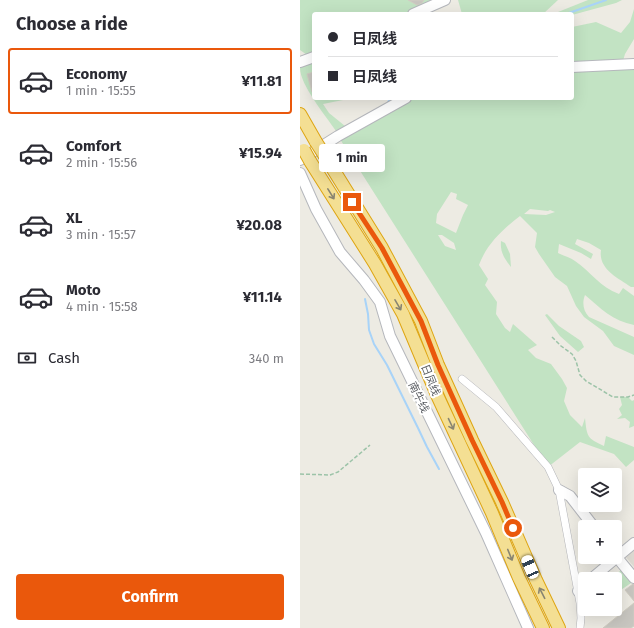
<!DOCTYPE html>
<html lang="en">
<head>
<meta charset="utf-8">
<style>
  body { margin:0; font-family:"Fira Sans","Noto Sans SC",sans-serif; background:#f7f7f7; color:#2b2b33; height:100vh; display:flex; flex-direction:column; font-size:15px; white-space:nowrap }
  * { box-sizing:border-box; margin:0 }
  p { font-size:13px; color:#7c7c81 }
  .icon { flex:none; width:22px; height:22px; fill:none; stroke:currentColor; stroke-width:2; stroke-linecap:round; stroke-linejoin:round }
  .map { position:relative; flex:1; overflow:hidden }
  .side { display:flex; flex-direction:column; background:#fff; width:300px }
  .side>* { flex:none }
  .banner { position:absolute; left:12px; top:12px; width:262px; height:88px; border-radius:4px; box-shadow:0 4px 16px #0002; display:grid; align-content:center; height:88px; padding:0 16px; background:#fff }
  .controls { position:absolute; left:278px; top:468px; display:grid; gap:8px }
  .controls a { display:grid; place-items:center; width:44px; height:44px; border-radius:4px; background:#fff; box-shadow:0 4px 16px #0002; font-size:20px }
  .end { position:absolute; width:18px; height:18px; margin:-9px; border:5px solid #ea580c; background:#fff; box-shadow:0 0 0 2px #fff }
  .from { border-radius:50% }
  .bubble { position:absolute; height:28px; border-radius:4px; background:#fff; box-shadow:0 4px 16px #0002; font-size:13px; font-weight:700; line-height:28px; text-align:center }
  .car { position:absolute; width:12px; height:24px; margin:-12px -6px; border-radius:5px; box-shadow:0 0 3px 1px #0007; background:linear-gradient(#fff 24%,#345 0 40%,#fff 0 76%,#345 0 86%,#fff 0) }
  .banner b { display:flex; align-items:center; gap:14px; height:38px; font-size:15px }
  .banner b+b { border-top:1px solid #e1e1e2 }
  .banner i { width:10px; height:10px; background:#2b2b33 }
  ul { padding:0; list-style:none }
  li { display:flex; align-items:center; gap:12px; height:66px; margin:0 8px 6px; padding:0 8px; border:2px solid transparent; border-radius:4px }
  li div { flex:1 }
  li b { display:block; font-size:15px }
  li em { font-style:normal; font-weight:700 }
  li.active { border-color:#ea580c }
  li>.icon { width:36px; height:36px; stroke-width:1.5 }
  h2 { padding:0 16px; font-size:18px; line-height:48px }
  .pay { display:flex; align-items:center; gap:10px; height:44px; padding:0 16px; font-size:15px }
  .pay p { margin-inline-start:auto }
  .cta { display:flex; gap:8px; margin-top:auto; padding:8px 16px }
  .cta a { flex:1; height:46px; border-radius:4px; background:#ea580c; color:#fff; font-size:16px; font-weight:700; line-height:46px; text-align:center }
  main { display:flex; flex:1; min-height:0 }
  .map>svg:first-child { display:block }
  .education { fill:#dddad2 }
  .green { fill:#c2e3c3; fill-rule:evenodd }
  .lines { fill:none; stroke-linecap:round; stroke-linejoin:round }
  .stream { stroke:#a8d3f8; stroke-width:2 }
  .building { fill:#c8c6c0; stroke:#d1cdc2 }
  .street-casing { stroke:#b4b5b9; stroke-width:8 }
  .secondary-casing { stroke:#b5b7bc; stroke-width:12 }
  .highway-casing { stroke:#dea512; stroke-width:14 }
  .path { stroke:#9cc3a8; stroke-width:1.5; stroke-dasharray:4 2; stroke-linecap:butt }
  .street { stroke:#fff; stroke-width:7 }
  .secondary { stroke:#fff; stroke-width:10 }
  .highway { stroke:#f4df93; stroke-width:12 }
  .highway-bridge-casing { stroke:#dea512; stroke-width:14; stroke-linecap:butt }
  .highway-bridge { stroke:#f4df93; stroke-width:12 }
  .oneway { stroke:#898571 }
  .route { stroke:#ea580c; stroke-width:5 }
  .labels { text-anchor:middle; stroke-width:4; stroke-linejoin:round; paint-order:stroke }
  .street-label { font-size:11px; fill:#5b5e63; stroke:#fff }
</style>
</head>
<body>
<main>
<section class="side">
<h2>Choose a ride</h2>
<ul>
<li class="active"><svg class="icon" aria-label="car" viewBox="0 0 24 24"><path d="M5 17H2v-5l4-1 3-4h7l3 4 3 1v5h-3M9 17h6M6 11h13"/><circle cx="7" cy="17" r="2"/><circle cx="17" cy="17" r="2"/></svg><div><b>Economy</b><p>1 min · 15:55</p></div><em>¥11.81</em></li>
<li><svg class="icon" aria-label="car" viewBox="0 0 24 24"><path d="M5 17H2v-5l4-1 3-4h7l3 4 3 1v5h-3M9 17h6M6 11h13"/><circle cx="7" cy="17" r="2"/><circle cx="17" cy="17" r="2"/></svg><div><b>Comfort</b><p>2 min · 15:56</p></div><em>¥15.94</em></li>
<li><svg class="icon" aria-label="car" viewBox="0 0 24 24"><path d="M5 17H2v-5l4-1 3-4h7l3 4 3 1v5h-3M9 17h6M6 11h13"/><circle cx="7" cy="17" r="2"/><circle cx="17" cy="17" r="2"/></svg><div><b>XL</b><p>3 min · 15:57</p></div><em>¥20.08</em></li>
<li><svg class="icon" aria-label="car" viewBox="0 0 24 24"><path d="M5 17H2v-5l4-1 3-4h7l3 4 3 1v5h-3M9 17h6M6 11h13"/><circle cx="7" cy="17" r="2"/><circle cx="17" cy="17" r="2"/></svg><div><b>Moto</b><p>4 min · 15:58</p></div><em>¥11.14</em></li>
</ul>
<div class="pay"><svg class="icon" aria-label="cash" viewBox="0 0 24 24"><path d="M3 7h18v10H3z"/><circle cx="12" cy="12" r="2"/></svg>Cash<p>340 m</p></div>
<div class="cta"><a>Confirm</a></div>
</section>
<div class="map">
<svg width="334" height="628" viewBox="0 0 334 628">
  <rect width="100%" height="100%" fill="#edebe3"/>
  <path class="education" d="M334,549V567L325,556Z"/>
  <g class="green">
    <path d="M0,0H144L113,14H14V57H10L0,50Z"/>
    <path d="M158,0H258L243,14H162Z"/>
    <path d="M288,0H322L316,3L272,15L257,14L258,12Z"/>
    <path d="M334,9V39L325,54L322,64H334V287H331C318,278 298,269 301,250L289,243L277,239L275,244L293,254L291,259L281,253L259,244L258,253C263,256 270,257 275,261C291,272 300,287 319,294L323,288L334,296V325C313,321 300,308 285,295C282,302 283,311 289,317L334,337V355L314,346L303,331L284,317L276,306L267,286L255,277L239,254L235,247L237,233L220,216C203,229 186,245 179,265L188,279L185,285L197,302L196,314L205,328L210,332L213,324L237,345L228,350L236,358L251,364L262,379L267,388L264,401L270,415L282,427L285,418C287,437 287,438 304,446L306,436L334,447V460L326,467L314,454L280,442L248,467L38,136L98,98H272V27L296,22L321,33L330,22ZM151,192L157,194L156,199L168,205L163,215L156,233L136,223L137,214ZM230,209L248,211L250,210L255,212L246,215L224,214ZM138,235H142L154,243L156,250L145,246Z"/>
    <path d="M14,62V98H53L23,104L29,113L45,126L36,131C26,116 0,85 0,68Z"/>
    <path d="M201,241L205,243L210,254L211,267C204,258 200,252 201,241Z"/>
    <path d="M247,314L259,326L281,341L284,347L278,352L260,336L245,315Z"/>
    <path d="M320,397H328L332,401L334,400V426L329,428L330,422L325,418L317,419L322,415L319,409L322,405Z"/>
    <path d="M325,567L334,581L315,594V579H310Z"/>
  </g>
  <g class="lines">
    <g class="stream">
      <path d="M266,14L306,0"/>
      <path d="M88,102L91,98"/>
      <path d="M65,299L68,314L69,330L74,344L87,365L118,428L127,447L139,469"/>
    </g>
  </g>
  <g class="building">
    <path d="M108,0H124L122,3L117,5Z"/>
    <path d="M14,72V92H12L7,74Z"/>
    <path d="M333,584H334V601L325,590Z"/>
    <path d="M334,603V626L331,628H303Z"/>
  </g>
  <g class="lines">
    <g class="street-casing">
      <path id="street" d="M162,379L196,407L248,467L259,490L280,603L281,618L280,628"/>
    </g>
    <g class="secondary-casing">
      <g id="secondary">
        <path d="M113,14L145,0"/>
        <path d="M0,62L14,57"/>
        <path d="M272,67L334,64"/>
        <path d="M0,160L38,136L106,98"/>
        <path d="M0,173L16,209L40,252L64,280L80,302L90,336L186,533L228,628"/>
        <path d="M259,490L270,496L294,527"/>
        <path d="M315,555L334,578"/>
        <path d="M291,579L334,543"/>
        <path d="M278,591L285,584"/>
      </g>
    </g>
    <g class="highway-casing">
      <g id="highway">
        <path d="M0,114L16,142"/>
        <path d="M23,153L82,248L121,321L138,365L172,440L202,502L236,580L259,628"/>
        <path d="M10,161L75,264L103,314L137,395L192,513L219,578L243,628"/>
      </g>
    </g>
    <g class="path">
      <path d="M252,337L261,346L272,354L276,361L280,375L286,381L313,397H328L334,395"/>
      <path d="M0,474L30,475L38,472L70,445"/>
    </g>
    <use href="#street" class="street"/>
    <use href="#secondary" class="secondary"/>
    <use href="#highway" class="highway"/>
    <g class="highway-bridge-casing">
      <g id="highway-bridge">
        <path d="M16,142L23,153"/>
        <path d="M4,150L10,161"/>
      </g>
    </g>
    <use href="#highway-bridge" class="highway-bridge"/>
  </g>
  <defs><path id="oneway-shaft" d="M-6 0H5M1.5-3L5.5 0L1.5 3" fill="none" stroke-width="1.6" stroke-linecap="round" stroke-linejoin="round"/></defs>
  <g class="oneway">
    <use href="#oneway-shaft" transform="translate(31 194) rotate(58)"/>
    <use href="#oneway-shaft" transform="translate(98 305) rotate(60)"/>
    <use href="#oneway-shaft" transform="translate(151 424) rotate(65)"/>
    <use href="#oneway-shaft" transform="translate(210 555) rotate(68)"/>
    <use href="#oneway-shaft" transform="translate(242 593) rotate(-117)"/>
  </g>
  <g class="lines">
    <path class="route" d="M52,202L82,248L121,321L138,365L172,440L202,502L213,528"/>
  </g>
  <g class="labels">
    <g class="street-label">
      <text transform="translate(131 380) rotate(68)" y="4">日凤线</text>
      <text transform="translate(119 397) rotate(64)" y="4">南牛线</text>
    </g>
  </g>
</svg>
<div class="controls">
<a><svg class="icon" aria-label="layers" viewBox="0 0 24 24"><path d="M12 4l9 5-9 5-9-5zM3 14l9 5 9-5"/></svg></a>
<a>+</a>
<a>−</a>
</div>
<i class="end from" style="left:213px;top:528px"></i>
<i class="end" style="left:52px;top:202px"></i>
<div class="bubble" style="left:19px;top:144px;width:66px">1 min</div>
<i class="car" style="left:230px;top:567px;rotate:337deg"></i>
<div class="banner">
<b><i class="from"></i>日凤线</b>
<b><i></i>日凤线</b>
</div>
</div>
</main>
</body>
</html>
